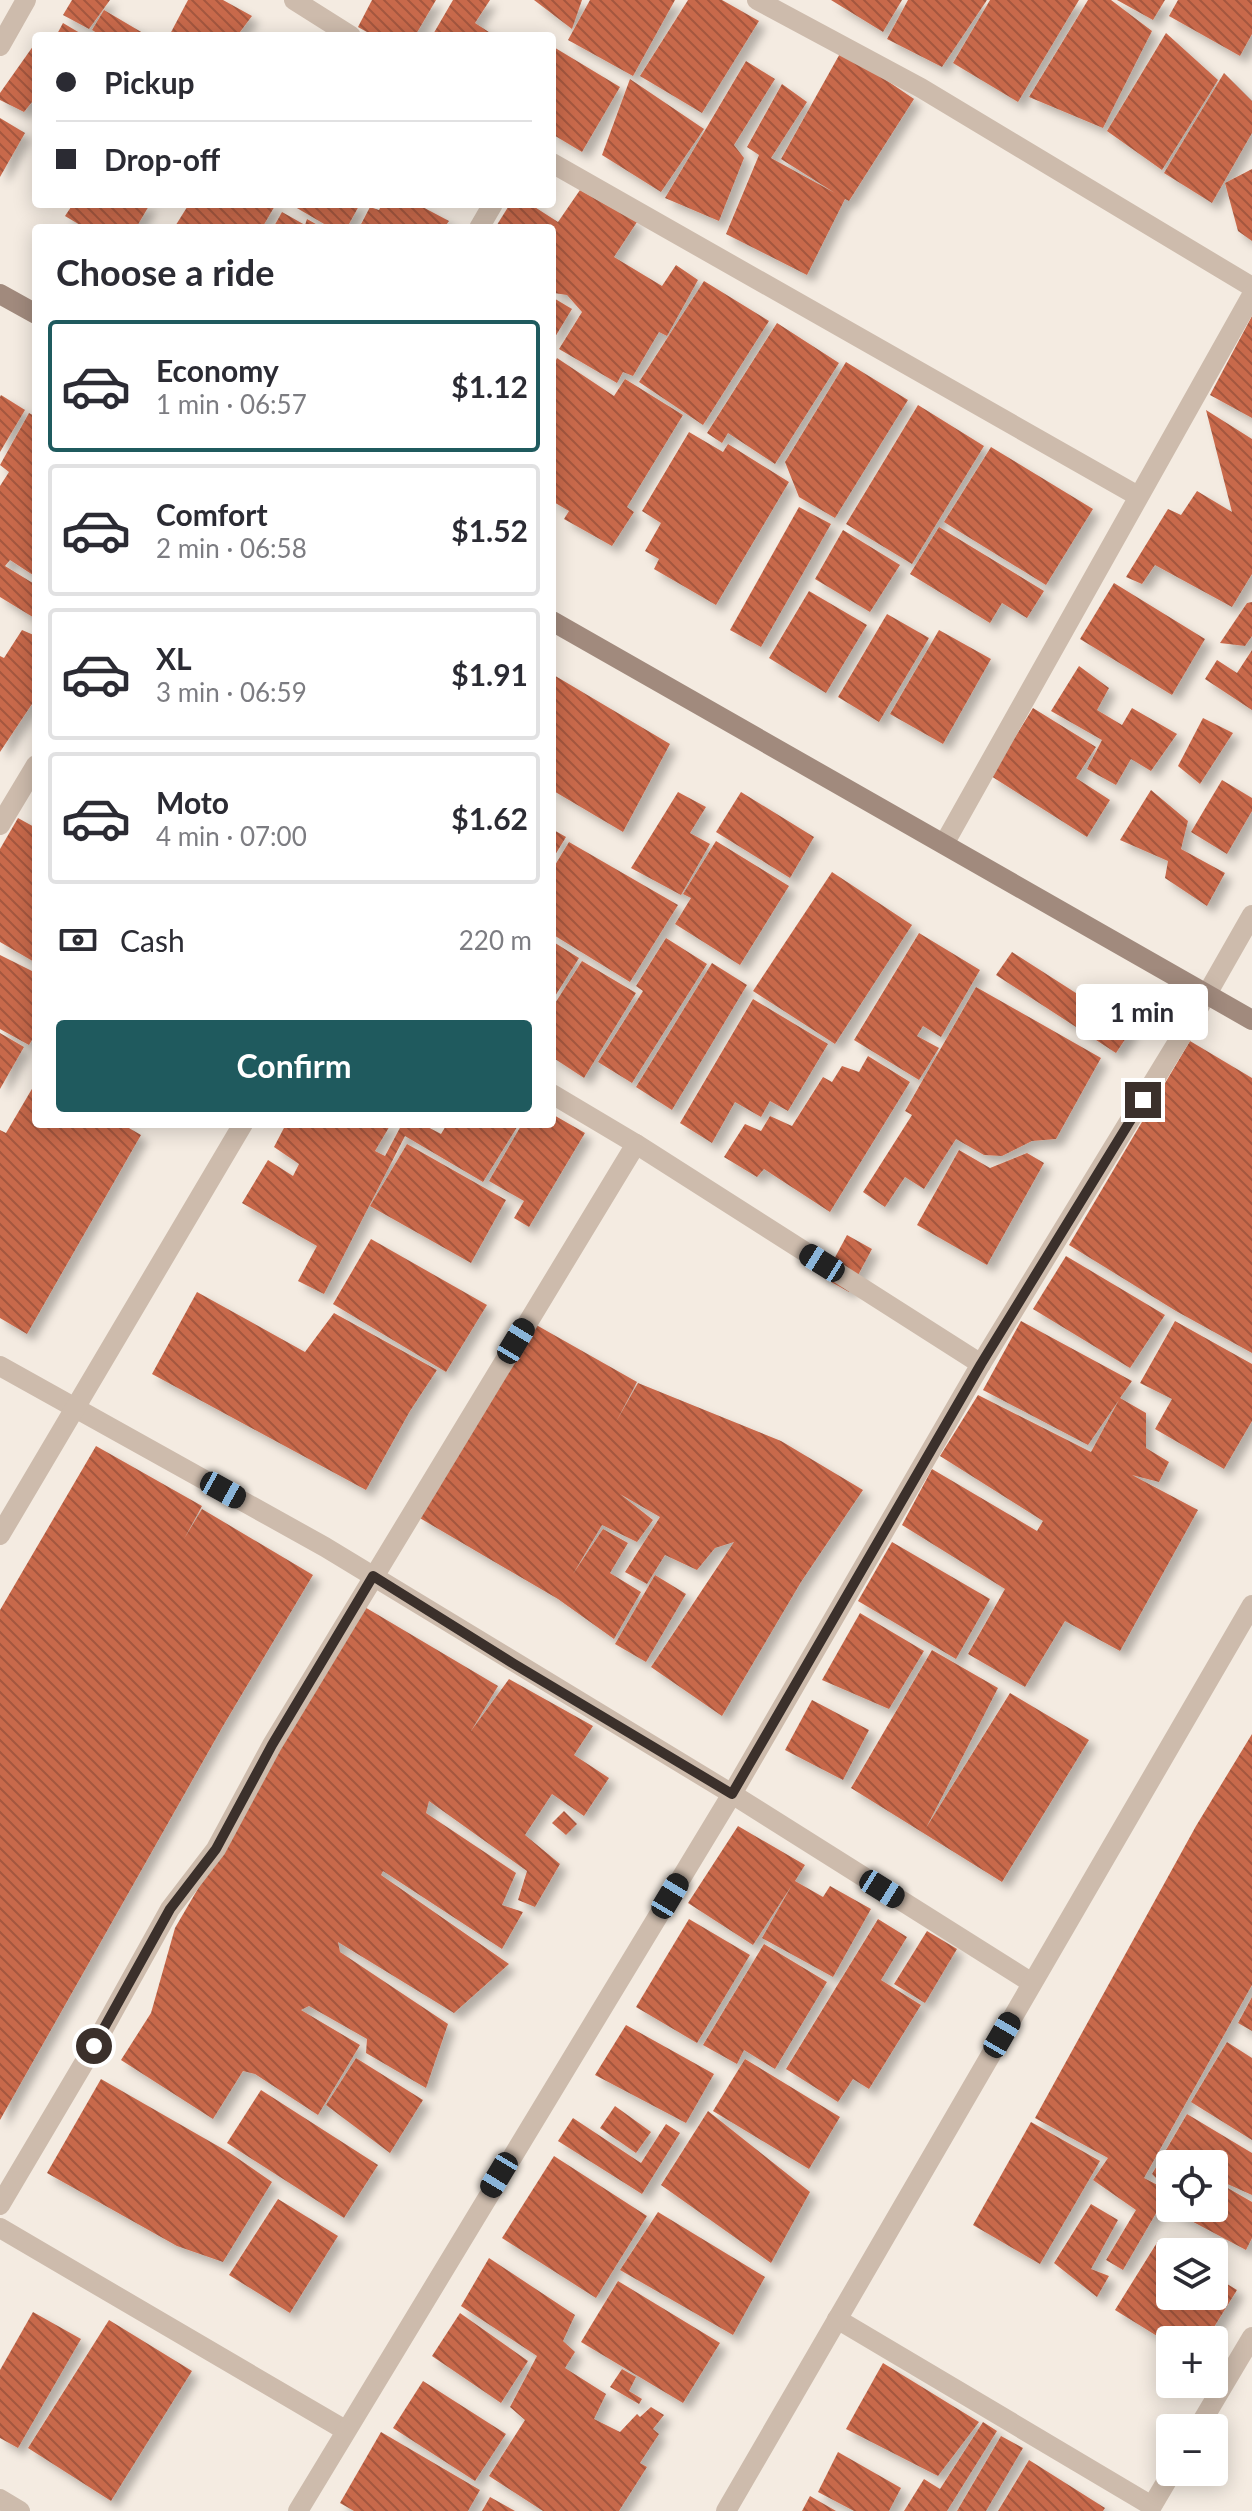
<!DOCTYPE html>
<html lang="en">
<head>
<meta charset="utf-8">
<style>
  body { margin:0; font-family:Lato,sans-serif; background:#f2f2f3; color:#2b2b33; height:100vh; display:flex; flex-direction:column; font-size:30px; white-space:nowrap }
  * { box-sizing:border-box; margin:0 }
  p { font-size:26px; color:#7c7c81 }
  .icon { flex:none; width:44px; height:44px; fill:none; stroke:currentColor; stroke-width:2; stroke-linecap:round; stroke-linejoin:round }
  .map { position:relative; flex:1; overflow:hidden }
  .side { position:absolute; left:32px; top:224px; width:524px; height:904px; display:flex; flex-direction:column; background:#fff; border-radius:8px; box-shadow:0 4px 20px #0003 }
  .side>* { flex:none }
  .guide { position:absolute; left:32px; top:32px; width:524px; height:176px; border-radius:8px; box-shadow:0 4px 20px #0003; display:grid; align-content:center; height:176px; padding:0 24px; background:#fff }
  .fabs { position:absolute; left:1156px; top:2150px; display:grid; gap:16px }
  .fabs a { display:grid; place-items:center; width:72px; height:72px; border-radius:8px; background:#fff; box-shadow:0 4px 20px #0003; font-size:40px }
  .end { position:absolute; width:36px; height:36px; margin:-18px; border:10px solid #3b302b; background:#fff; box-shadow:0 0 0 4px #fff }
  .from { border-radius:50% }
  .bubble { position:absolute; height:56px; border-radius:8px; background:#fff; box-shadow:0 4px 20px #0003; font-size:26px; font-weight:700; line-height:56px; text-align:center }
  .car { position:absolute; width:24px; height:48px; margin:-24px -12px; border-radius:10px; box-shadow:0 0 6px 2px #0007; background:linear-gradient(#222 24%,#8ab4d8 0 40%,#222 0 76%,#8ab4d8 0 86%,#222 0) }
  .guide b { display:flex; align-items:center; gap:28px; height:76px; font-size:30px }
  .guide b+b { border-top:2px solid #e1e1e2 }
  .guide i { width:20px; height:20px; background:#2b2b33 }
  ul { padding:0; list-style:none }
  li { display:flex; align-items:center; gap:24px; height:132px; margin:0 16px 12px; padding:0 8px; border:4px solid #e1e1e2; border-radius:8px }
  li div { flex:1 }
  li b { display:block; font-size:30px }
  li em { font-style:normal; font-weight:700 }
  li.active { border-color:#1f5a5e }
  li>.icon { width:72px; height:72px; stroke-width:1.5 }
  h2 { padding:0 24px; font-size:36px; line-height:96px }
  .pay { display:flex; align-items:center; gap:20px; height:88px; padding:0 24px; font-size:30px }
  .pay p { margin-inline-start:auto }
  .cta { display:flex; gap:16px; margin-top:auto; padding:16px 24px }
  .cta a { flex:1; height:92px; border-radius:8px; background:#1f5a5e; color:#fff; font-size:32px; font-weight:700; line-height:92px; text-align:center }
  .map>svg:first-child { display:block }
  .building { fill:url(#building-back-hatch); filter:url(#shadow) }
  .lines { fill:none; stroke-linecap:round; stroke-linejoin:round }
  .street { stroke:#cdbbac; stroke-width:20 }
  .secondary { stroke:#a18a7d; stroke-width:20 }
  .route { stroke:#3b302b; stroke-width:10 }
</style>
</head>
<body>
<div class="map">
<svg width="1252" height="2511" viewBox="0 0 1252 2511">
  <defs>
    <pattern id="building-back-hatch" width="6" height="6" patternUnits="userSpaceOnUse" patternTransform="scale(2)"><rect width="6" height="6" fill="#c8694b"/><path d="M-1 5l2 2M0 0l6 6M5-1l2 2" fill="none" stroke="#a4573f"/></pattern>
    <filter id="shadow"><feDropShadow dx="7" dy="7" stdDeviation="4" flood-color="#0004"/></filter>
  </defs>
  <rect width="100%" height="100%" fill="#f4ebe1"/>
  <g class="building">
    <path d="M72,0H110L89,29L63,15Z"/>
    <path d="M188,0H223L252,16L237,36H169Z"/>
    <path d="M372,0H436L415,36H374L358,27Z"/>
    <path d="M453,0H490L475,23L495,36H432Z"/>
    <path d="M534,0H582L572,29Z"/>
    <path d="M590,0H675L633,76L568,40Z"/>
    <path d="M688,0H722L759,21L702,113L640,76Z"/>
    <path d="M831,0H902L883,32Z"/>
    <path d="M908,0H987L942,67L887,39Z"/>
    <path d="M990,0H1079L1018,102L953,63Z"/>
    <path d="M1088,0H1111L1152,31L1103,128L1029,97Z"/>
    <path d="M1117,0H1165L1153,20Z"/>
    <path d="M1178,0H1252V34L1240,56L1169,16Z"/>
    <path d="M104,10L148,36H102L92,30Z"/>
    <path d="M63,23L85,36H56Z"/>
    <path d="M1166,33L1218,80L1162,170L1107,131Z"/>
    <path d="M36,42V97L24,112L0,100V93Z"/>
    <path d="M552,46L620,87L582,152L552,134Z"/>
    <path d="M842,50L914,99L849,201L845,199L807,275L726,234L759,155L747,147L782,84L807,102L771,158L835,193L781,159Z"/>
    <path d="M746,61L775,79L734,145L744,158L719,221L665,198Z"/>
    <path d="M1224,73L1252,101V133L1212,203L1164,173Z"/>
    <path d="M630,79L704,129L661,192L602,155Z"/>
    <path d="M0,118L25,133L0,177Z"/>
    <path d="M1252,169V241L1238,231L1225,183Z"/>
    <path d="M580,190L637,222L614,257L662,286L676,265L698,280L667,336L659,332L633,376L623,372L617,383L559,349L582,312L567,295L554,293L552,228H495L510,204H530L558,222Z"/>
    <path d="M73,204H150L136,228H85L65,216Z"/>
    <path d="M189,204H276L262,228H174Z"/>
    <path d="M290,204H360L349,224L351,228H331Z"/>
    <path d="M382,204H417L449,221L444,228H359L370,207L379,210Z"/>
    <path d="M282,212L305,225L307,219L323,228H273Z"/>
    <path d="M704,281L769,321L703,425L639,382Z"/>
    <path d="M552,297L572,309L552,342Z"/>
    <path d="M1252,316V418L1210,395Z"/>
    <path d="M777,323L839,363L775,464L728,433L722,443L707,433Z"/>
    <path d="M557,358L614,396L625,379L683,415L627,507L634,512L612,546L564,519L569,511L552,501V368Z"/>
    <path d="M846,362L908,400L835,518L799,497L785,462Z"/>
    <path d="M1,395L25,410L0,452V397Z"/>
    <path d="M918,405L984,446L912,564L846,524Z"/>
    <path d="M1206,410L1252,439V574L1232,607L1155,565L1142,584L1126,577L1168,509L1181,515L1197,491L1232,512Z"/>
    <path d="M29,413L36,417V577L10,560L5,566L36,585V619L0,597V486L9,472L0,465Z"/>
    <path d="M689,432L723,452L728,444L789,482L716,605L654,569L659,559L645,551L661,523L642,511Z"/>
    <path d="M991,447L1093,509L1046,585L944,522Z"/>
    <path d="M799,507L831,524L761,647L730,630Z"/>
    <path d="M939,527L1044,591L1027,618L1002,603L990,623L910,574Z"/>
    <path d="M843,530L900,565L870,612L815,579Z"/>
    <path d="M1114,583L1205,639L1172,695L1080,639Z"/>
    <path d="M809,591L867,625L826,693L769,658Z"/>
    <path d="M1252,602V636L1245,646L1220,643L1247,603Z"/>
    <path d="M887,614L929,638L879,722L838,697Z"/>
    <path d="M22,630L36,636V698L0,752V656L4,658Z"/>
    <path d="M939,630L991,659L943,744L890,714Z"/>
    <path d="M1252,650V710L1205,679L1217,660L1237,673Z"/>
    <path d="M1079,666L1109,688L1097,710L1122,725L1132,708L1177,734L1151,771L1131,759L1116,785L1087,769L1102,740L1051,711Z"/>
    <path d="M552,674L670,744L623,832L552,790Z"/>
    <path d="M1033,708L1096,747L1076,778L1110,800L1087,837L991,776Z"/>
    <path d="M1203,718L1233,733L1200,784L1178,766Z"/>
    <path d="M1222,780L1252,798V811L1227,854L1191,832Z"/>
    <path d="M1151,790L1188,821L1181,849L1225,873L1207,906L1165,878L1168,861L1120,840Z"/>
    <path d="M678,792L706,807L690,833L710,844L681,895L631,868Z"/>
    <path d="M741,792L814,837L790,878L716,832Z"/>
    <path d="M18,818L36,828V963L0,942V849Z"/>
    <path d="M552,829L566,837L552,860Z"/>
    <path d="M716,841L789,886L740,965L675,924L691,898L683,894Z"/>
    <path d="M569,842L678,905L630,982L552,934V870Z"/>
    <path d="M832,872L912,925L835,1044L753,991Z"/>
    <path d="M919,933L980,970L941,1037L923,1026L917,1036L939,1048L919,1080L854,1040Z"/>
    <path d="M666,938L707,964L632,1083L598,1062L643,991L636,986Z"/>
    <path d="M552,941L579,958L552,1001Z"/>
    <path d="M1012,952L1132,1029L1116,1053L996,975Z"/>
    <path d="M0,955L36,973V1033L29,1045L0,1029Z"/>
    <path d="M582,961L636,993L584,1078L552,1057V1008Z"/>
    <path d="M712,963L747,985L672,1110L636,1087Z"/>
    <path d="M976,987L1101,1058L1056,1139L1032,1141L1002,1156L984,1155L956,1139L924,1189L905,1177L885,1207L863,1192L912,1115L905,1111Z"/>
    <path d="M753,999L828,1044L788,1111L770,1101L761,1117L735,1102L712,1143L680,1123Z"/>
    <path d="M0,1033L24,1047L0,1089Z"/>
    <path d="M1190,1041L1252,1078V1353L1176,1311L1069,1245Z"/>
    <path d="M868,1056L910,1082L830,1212L764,1169L757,1177L724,1157L745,1124L761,1131L770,1116L792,1126L823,1077L832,1082L842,1066L859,1072Z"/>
    <path d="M36,1082V1124H122L141,1135L27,1334L0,1318V1130L6,1133Z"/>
    <path d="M552,1114L585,1133L529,1227L514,1218L524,1201L489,1181L522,1124H552Z"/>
    <path d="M286,1124H391L375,1151L385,1156L402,1124H422L441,1134L447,1124H519L483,1182L405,1136L324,1294L298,1281L317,1246L242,1203L268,1160L293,1176L299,1164L274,1147Z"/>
    <path d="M407,1144L506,1200L471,1263L370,1206Z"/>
    <path d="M959,1150L990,1168L1027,1153L1044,1163L987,1265L917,1225Z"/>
    <path d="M847,1235L872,1249L849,1292L824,1278Z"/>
    <path d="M371,1239L487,1305L446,1372L333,1304Z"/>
    <path d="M1066,1256L1165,1315L1130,1368L1033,1309Z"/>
    <path d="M197,1292L305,1352L334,1313L437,1370L410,1411L366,1490L152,1374Z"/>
    <path d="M1021,1321L1132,1381L1120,1398L1146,1413V1448L1169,1462L1159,1482L1132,1475L1198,1510L1120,1651L1065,1621L1025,1687L968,1654L1005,1589L902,1525L932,1469L1037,1531L1043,1521L940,1456L978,1395L1091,1452L1119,1400L1088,1445L983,1390Z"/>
    <path d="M1175,1321L1252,1364V1421L1224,1469L1155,1429L1172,1399L1140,1383Z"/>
    <path d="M531,1322L637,1382L616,1422L638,1383L781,1441L863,1490L801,1582L722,1716L651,1667L734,1542L715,1548L697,1570L665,1555L647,1584L625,1572L660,1517L620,1494L653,1520L637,1542L602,1525L573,1574L603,1529L628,1543L610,1573L641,1592L614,1639L558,1599L418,1517Z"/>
    <path d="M96,1446L202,1506L184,1539L202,1509L313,1575L223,1726L0,2120V1610Z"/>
    <path d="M892,1542L990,1599L956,1659L858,1601Z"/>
    <path d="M655,1575L686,1594L646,1662L615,1644Z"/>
    <path d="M363,1606L498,1686L471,1731L509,1679L593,1726L574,1755L609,1778L584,1816L552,1794L525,1835L560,1864L535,1907L518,1900L527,1871L429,1801L426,1813L516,1873L502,1905L523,1912L502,1949L383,1871L381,1875L509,1964L454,2013L338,1942L340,1952L448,2024L426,2088L366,2053L367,2039L309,2006L301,2010L360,2045L318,2115L255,2074L243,2071L213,2119L121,2060L151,2013L175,1928Z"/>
    <path d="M860,1613L924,1651L889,1709L822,1680Z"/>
    <path d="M932,1650L998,1688L926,1828L1010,1693L1089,1740L1002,1882L851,1788Z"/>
    <path d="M812,1700L869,1730L843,1780L785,1750Z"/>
    <path d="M1252,1734V1985L1144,2178L1169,2191L1123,2270L1106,2260L1136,2210L1093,2180L1108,2158L1035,2118L1196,1826Z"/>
    <path d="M564,1811L577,1824L566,1835L552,1823Z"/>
    <path d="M738,1826L805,1865L795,1881L823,1897L830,1886L871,1909L833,1977L762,1938L792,1885L753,1945L688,1903Z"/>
    <path d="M689,1919L750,1955L697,2043L636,2007Z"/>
    <path d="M878,1919L907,1937L881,1980L921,2005L869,2089L853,2079L838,2102L786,2069Z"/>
    <path d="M927,1931L957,1949L925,2003L894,1984Z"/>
    <path d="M764,1944L827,1982L775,2069L744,2050L737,2064L703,2045Z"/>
    <path d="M1252,1997V2031L1238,2023Z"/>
    <path d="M626,2025L714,2074L686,2123L595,2075Z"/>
    <path d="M1227,2042L1252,2058V2140L1191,2102Z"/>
    <path d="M356,2058L423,2100L390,2153L326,2105Z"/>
    <path d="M745,2059L840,2117L809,2169L713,2111Z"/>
    <path d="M101,2079L230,2153L272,2182L223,2262L177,2246L47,2173Z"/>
    <path d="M261,2090L378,2165L344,2218L227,2143Z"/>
    <path d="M615,2106L651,2132L636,2153L600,2128Z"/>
    <path d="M708,2111L810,2192L771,2263L661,2185Z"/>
    <path d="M1187,2114L1252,2153V2195L1214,2178V2164H1170V2192L1152,2174Z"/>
    <path d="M573,2118L641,2163L666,2124L680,2133L642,2194L558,2141Z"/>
    <path d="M1031,2122L1100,2161L1040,2264L973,2225Z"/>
    <path d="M554,2156L647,2216L596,2298L502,2238Z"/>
    <path d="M1214,2180L1252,2202V2238L1246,2250L1167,2208H1214Z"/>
    <path d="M278,2199L338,2236L290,2313L229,2275Z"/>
    <path d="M1091,2204L1118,2220L1091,2269L1109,2276L1097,2297L1054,2263Z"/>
    <path d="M658,2212L765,2277L733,2335L620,2270Z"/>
    <path d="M1158,2241L1175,2252H1170V2296H1214V2276L1237,2290L1206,2340H1170V2344L1115,2310Z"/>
    <path d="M489,2258L575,2315L563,2341L575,2352L565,2368L606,2394L594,2419L620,2432L637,2414L640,2417L651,2407L664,2415L653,2429L659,2434L640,2463L647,2467L619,2511H543L489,2476L525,2420L510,2407L537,2356L461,2306Z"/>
    <path d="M618,2281L720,2343L683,2403L581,2342Z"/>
    <path d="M33,2312L81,2339L18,2448L0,2438V2370Z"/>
    <path d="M460,2313L528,2361L501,2403L432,2356Z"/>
    <path d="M109,2320L192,2371L111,2501L28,2448Z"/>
    <path d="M883,2363L979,2422L938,2476L846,2429Z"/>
    <path d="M622,2369L636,2377L629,2391L642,2399L639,2404L610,2387Z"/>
    <path d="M423,2381L506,2434L475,2481L393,2428Z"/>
    <path d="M983,2422L997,2431L947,2511H904L924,2479L940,2489Z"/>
    <path d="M381,2432L480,2490L468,2511H354L340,2503Z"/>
    <path d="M1001,2436L1023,2448L986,2511H957Z"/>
    <path d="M838,2452L901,2488L889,2511H854L818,2492Z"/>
    <path d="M1029,2460L1105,2508L1103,2511H998Z"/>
    <path d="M810,2496L836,2511H802Z"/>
    <path d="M490,2497L515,2511H482Z"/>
  </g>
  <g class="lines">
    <g class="street">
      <path d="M294,0L351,36"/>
      <path d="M757,0L921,88L1252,287"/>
      <path d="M0,46L26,0"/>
      <path d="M552,163L1138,496"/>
      <path d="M479,228L493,204"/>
      <path d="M0,825L36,765"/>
      <path d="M944,844L1252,295"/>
      <path d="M552,1094L636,1144L981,1364"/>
      <path d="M0,1366L325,1547L732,1794L1032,1983"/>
      <path d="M0,1535L243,1124"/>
      <path d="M0,2205L94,2046L170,1909L216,1849L272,1745L636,1144"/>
      <path d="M0,2228L345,2430"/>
      <path d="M837,2319L1152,2506L1172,2472"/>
      <path d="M1198,2428L1252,2337"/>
      <path d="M0,2499L20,2511"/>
      <path d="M298,2511L732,1794L981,1364L1207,994L1252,915"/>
      <path d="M726,2511L1252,1605"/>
    </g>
    <g class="secondary">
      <path d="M0,294L36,314"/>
      <path d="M552,621L1252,1020"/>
    </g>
  </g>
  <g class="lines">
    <path class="route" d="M94,2046L170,1909L216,1849L272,1745L373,1576L514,1664L732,1794L981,1364L1143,1100"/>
  </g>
</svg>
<div class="fabs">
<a><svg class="icon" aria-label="locate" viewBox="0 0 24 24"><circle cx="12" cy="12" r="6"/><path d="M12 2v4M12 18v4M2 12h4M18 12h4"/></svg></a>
<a><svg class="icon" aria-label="layers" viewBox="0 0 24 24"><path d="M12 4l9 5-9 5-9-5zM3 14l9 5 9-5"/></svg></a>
<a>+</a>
<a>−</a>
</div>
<i class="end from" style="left:94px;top:2046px"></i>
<i class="end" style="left:1143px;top:1100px"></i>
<div class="bubble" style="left:1076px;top:984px;width:132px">1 min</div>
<i class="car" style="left:822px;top:1263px;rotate:302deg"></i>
<i class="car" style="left:516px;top:1341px;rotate:31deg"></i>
<i class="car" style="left:223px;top:1490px;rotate:119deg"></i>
<i class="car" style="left:882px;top:1889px;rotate:122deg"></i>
<i class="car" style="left:670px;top:1896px;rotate:31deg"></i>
<i class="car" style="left:1002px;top:2035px;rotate:30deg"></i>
<i class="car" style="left:499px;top:2175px;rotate:211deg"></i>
<div class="guide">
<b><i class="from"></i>Pickup</b>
<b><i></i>Drop-off</b>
</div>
<section class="side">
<h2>Choose a ride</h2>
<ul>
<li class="active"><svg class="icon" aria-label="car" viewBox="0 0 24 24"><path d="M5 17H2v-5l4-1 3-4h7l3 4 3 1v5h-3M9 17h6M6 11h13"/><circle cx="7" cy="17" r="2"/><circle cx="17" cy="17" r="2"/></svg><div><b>Economy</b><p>1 min · 06:57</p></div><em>$1.12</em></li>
<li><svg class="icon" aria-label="car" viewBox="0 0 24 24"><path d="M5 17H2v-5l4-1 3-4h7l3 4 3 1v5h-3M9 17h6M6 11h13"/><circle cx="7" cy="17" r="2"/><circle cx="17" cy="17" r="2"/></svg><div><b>Comfort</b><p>2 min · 06:58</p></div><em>$1.52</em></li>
<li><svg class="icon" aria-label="car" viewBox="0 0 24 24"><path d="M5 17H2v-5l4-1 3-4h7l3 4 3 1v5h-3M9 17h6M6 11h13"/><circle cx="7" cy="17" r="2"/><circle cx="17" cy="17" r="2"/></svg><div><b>XL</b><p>3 min · 06:59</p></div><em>$1.91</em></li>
<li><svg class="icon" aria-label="car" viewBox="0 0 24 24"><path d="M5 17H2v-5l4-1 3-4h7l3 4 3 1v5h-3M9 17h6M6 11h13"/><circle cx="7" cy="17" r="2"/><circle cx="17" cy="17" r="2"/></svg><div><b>Moto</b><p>4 min · 07:00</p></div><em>$1.62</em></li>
</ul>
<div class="pay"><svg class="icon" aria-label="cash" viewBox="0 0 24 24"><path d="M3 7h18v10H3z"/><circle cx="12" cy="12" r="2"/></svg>Cash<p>220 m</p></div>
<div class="cta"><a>Confirm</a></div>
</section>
</div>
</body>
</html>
